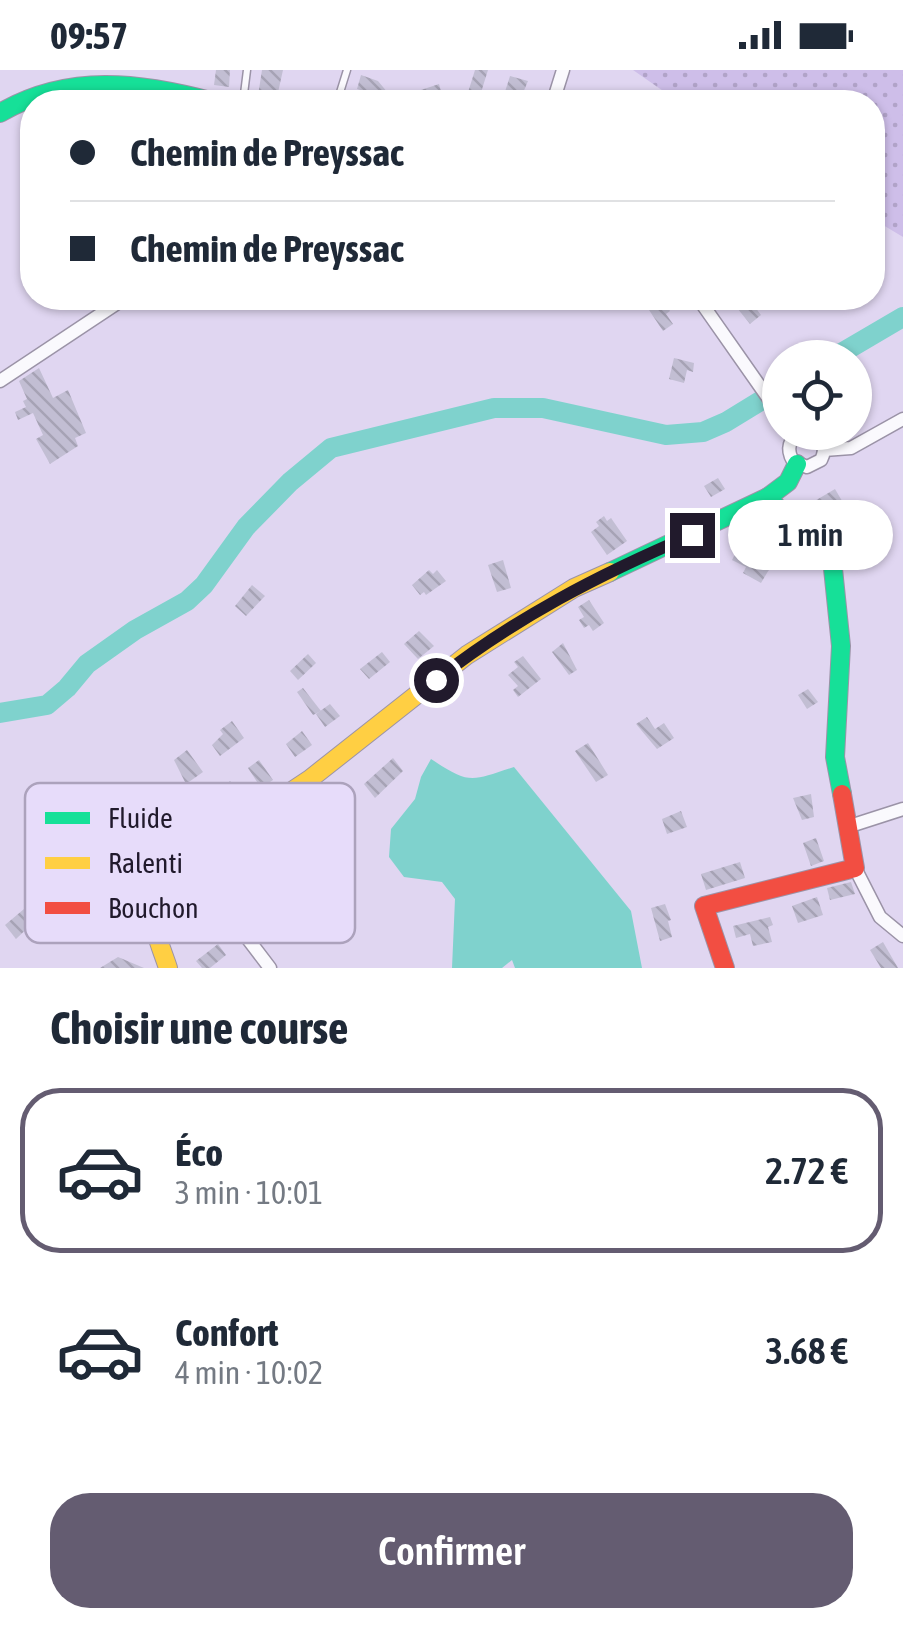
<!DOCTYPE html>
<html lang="fr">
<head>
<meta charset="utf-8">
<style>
  body { margin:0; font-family:"Asap Condensed",sans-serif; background:#f2f2f3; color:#1f2937; height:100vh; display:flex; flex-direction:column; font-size:38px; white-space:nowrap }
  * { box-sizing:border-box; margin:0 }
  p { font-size:32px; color:#747a83 }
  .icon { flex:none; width:55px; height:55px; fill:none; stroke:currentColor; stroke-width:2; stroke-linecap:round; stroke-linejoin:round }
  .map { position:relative; height:898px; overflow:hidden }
  .sheet { display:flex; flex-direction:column; background:#fff; flex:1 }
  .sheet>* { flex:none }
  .banner { position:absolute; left:20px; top:20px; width:865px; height:220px; border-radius:40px; box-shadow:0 2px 8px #0004; display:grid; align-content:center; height:220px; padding:0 50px; background:#fff }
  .tools { position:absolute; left:762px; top:270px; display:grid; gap:20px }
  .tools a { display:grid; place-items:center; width:110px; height:110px; border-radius:50%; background:#fff; box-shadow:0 2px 8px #0004; font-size:50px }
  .end { position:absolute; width:45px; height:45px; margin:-22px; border:12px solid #211a2c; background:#fff; box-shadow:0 0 0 5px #fff }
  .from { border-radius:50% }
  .bubble { position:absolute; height:70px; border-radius:35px; background:#fff; box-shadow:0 2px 8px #0004; font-size:32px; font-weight:600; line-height:70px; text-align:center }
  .banner b { display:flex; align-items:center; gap:35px; height:95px; font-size:38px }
  .banner b+b { border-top:2px solid #e0e1e3 }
  .banner i { width:25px; height:25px; background:#1f2937 }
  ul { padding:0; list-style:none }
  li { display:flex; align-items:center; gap:30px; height:165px; margin:0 20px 15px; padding:0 30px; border:5px solid transparent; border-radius:40px }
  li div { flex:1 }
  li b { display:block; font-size:38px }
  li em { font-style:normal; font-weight:600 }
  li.selected { border-color:#645c71 }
  li>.icon { width:90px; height:90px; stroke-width:1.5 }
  h2 { padding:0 50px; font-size:45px; line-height:120px }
  .cta { display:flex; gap:20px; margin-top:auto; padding:20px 50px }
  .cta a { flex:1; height:115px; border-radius:40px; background:#645c71; color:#fff; font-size:40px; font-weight:600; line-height:115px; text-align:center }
  .status { display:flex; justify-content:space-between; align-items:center; height:70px; padding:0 50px; background:#fff; direction:ltr }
  .status svg { height:28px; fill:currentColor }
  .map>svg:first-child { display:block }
  .grass { fill:url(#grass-dots) }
  .water { fill:#7fd2cd }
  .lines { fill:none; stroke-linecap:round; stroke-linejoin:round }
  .river { stroke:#7fd2cd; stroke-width:20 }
  .building { fill:url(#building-back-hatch) }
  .lane-casing { stroke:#9b93a7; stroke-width:9 }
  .street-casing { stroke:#9b93a7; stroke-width:15 }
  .fast-casing { stroke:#9b93a7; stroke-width:20 }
  .slow-casing { stroke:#9b93a7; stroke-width:20 }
  .jam-casing { stroke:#9b93a7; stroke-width:20 }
  .lane { stroke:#faf9fd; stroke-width:6 }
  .street { stroke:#faf9fd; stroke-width:12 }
  .fast { stroke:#16e098; stroke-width:18 }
  .slow { stroke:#ffcf43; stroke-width:18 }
  .jam { stroke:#f24e42; stroke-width:18 }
  .route { stroke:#211a2c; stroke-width:12 }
  .key { fill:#e7dcfa; stroke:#aca2bc; stroke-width:2.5 }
  .key-label { font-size:28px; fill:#211a2c }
</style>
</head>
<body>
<div class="status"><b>09:57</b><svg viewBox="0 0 49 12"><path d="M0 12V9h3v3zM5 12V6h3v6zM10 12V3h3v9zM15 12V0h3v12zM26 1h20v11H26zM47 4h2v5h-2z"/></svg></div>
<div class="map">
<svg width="903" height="898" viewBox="0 0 903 898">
  <defs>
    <pattern id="grass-dots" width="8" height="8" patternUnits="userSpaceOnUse" patternTransform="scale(2.5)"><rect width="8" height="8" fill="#cebee9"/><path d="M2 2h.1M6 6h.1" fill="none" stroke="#b1a3c8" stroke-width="1.8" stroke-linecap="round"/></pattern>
    <pattern id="building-back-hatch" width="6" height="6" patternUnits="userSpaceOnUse" patternTransform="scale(2.5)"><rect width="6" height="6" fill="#c2bed3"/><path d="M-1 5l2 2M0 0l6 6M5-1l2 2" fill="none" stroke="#a6a3b5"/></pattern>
  </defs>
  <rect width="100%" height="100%" fill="#e0d6f1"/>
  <path class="grass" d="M633,0H903V167L873,149L872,32H679Z"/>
  <path class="water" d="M431,689C470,715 471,711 514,697L631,841L642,898H515L512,890L502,898H452L455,829L442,812L404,807L389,787L391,759L415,729L421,707Z"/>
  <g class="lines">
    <g class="river">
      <path d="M833,288L903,247"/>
      <path d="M0,643L47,635L67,618L87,594L135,560L187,531L204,515L246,457L290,412L331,378L494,338H543L666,365L703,362L726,352L780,319"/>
    </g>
  </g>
  <g class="building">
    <path d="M216,0H230L229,17L214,15Z"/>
    <path d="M262,0H283L277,27L270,26L269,32H257Z"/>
    <path d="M475,0H488L478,32H465Z"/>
    <path d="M361,5L378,11L388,23L378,32L370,23L357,19Z"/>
    <path d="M510,6L528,11L520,30L504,25Z"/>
    <path d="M439,14L444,32H421L418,21Z"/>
    <path d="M661,228L670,241L666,244L673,254L663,261L647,237Z"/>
    <path d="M729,228H758L752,233L761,245L750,254Z"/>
    <path d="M674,288L694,293L693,302L687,300L684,313L669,309Z"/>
    <path d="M39,298L53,328L68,320L86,363L75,368L78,376L50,394L36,369L43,365L33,343L18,350L15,342L26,337L23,331L27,329L19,311Z"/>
    <path d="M718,408L725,419L711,427L704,416Z"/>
    <path d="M835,419L845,436L822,449L813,432Z"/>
    <path d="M604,446L607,451L611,448L627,471L607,485L591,462L599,456L596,452Z"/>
    <path d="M737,480L770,498L761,513L743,503L746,497L732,490Z"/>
    <path d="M503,490L511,518L497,522L488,495Z"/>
    <path d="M429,500L433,504L437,500L446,511L426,525L424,522L420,525L412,515Z"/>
    <path d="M252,515L265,526L246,546L235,536Z"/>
    <path d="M589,530L604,553L593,561L589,555L584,558L579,550L584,547L578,537Z"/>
    <path d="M419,561L434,576L418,589L404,574Z"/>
    <path d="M563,573L577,600L569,605L552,582Z"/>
    <path d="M382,582L390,592L369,609L360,599Z"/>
    <path d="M308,584L316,593L298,610L290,601Z"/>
    <path d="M523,586L541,609L518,627L513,620L518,616L508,605L518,597L514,592Z"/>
    <path d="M303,618L321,641L313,645L297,622Z"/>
    <path d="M808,619L818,632L807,639L798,625Z"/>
    <path d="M330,634L340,646L325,657L316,644Z"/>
    <path d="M647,647L655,659L664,653L674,668L657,679L636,654Z"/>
    <path d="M232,651L244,668L220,686L212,675L223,664L220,660Z"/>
    <path d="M302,661L312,675L295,687L286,674Z"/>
    <path d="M588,673L608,705L596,712L575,681Z"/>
    <path d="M187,680L203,702L186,714L174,690Z"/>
    <path d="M393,688L403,701L375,728L364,714Z"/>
    <path d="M259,690L273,710L261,718L248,698Z"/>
    <path d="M230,711L244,732L234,740L218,721Z"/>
    <path d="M811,724L814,747L802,750L793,728Z"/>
    <path d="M681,741L687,757L667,764L662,749Z"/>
    <path d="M816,768L824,791L811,796L803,773Z"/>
    <path d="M740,792L745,808L706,820L701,804Z"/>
    <path d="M851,812L855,824L830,830L827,818Z"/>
    <path d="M817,827L823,845L798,853L792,836Z"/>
    <path d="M665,834L671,850L668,851L672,867L660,871L651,838Z"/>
    <path d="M24,839L35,851L16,869L5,855Z"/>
    <path d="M82,843L93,858L73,874L65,863L76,854L73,850Z"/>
    <path d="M770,847L773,855L768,857L772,872L753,876L750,864L736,868L733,856Z"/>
    <path d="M883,872L898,898H881L870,880Z"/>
    <path d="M218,874L226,885L210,898H202L196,891Z"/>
    <path d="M118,887L144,898H100Z"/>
  </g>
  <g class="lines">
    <g class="lane-casing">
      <g id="lane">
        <path d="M243,32L247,0"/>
        <path d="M337,32L347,0"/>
      </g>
    </g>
    <g class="street-casing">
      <g id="street">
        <path d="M553,32L563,0"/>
        <path d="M698,228L780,345"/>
        <path d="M0,311L125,228"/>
        <path d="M801,362C789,369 786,379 793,391L807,397L821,390C827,378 824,368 812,362"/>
        <path d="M824,380L851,378L903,349"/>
        <path d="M847,757L903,739"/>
        <path d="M187,789L270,898"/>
        <path d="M855,798L880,847L903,866"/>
      </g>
    </g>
    <g class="fast-casing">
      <g id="fast">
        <path d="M0,43C68,3 140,12 214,32"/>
        <path d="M768,427L783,444L821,473L832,489L841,576L835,687L842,724"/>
        <path d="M610,502L768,427L788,412L797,394"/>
      </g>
    </g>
    <g class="slow-casing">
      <path id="slow" d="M168,898C158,867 141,837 163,807L310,709L467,585L574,518L610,502"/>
    </g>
    <g class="jam-casing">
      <path id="jam" d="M725,898L704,836L855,798L842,724"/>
    </g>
    <use href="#lane" class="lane"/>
    <use href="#street" class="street"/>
    <use href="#fast" class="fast"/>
    <use href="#slow" class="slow"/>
    <use href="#jam" class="jam"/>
  </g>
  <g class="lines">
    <path class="route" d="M436,610C515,548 600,504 692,465"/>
  </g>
  <rect x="25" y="713" width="330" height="160" rx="15" class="key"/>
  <rect x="45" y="742" width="45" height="12" fill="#16e098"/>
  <rect x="45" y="787" width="45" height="12" fill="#ffcf43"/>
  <rect x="45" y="832" width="45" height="12" fill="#f24e42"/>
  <g class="key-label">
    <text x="108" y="758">Fluide</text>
    <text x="108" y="803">Ralenti</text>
    <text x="108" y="848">Bouchon</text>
  </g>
</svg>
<div class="tools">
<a><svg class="icon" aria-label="locate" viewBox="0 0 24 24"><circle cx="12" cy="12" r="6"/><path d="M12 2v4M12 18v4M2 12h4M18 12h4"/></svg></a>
</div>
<i class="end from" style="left:436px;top:610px"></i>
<i class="end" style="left:692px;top:465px"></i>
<div class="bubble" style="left:728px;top:430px;width:165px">1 min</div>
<div class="banner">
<b><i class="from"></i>Chemin de Preyssac</b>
<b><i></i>Chemin de Preyssac</b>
</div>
</div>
<section class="sheet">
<h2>Choisir une course</h2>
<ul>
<li class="selected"><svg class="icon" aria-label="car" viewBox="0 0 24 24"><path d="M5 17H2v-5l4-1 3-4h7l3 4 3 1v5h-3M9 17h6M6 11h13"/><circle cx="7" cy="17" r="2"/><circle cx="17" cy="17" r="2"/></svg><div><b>Éco</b><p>3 min · 10:01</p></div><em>2.72 €</em></li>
<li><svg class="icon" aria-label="car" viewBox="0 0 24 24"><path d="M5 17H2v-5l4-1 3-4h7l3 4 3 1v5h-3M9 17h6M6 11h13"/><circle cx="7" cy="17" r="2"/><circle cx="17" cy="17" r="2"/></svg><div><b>Confort</b><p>4 min · 10:02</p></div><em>3.68 €</em></li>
</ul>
<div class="cta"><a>Confirmer</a></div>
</section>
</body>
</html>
